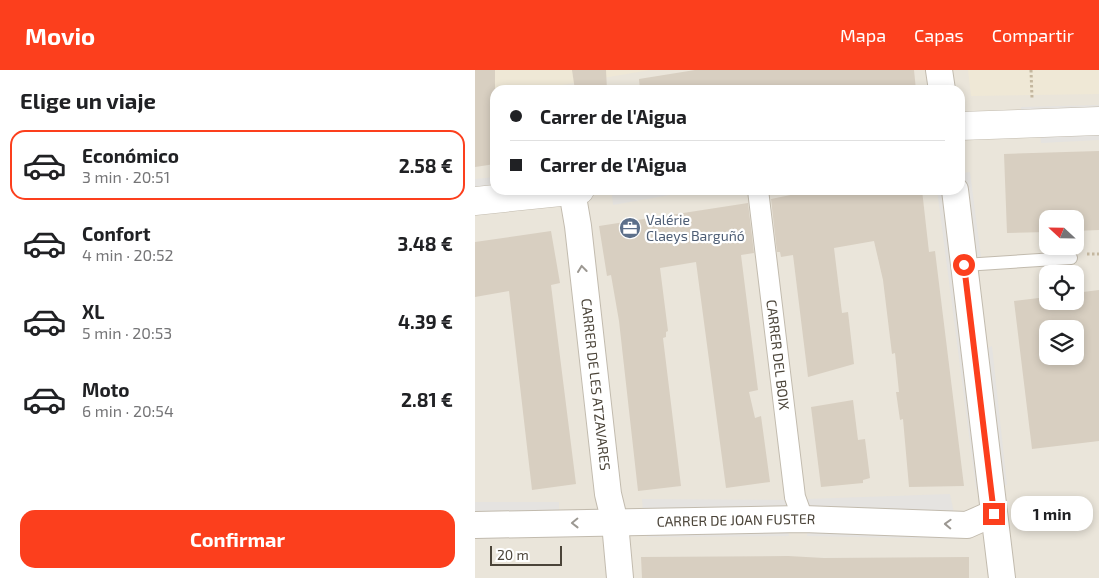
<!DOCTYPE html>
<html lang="es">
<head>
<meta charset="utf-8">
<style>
  body { margin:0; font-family:"Exo 2",sans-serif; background:#f2f2f2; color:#202124; height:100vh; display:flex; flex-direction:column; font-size:19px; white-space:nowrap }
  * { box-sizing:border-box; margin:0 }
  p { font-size:16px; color:#757577 }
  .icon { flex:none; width:28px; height:28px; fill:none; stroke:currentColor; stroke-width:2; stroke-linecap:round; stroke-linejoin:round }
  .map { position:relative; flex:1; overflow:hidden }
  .side { display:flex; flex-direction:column; background:#fff; width:475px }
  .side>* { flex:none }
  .hud { position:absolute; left:15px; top:15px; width:475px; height:110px; border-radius:15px; box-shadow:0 2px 8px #0003; display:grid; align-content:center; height:110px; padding:0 20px; background:#fff }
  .needle { width:32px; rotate:292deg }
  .controls { position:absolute; left:564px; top:140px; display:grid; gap:10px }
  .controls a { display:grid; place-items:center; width:45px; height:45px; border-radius:10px; background:#fff; box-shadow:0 2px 8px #0003; font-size:25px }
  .scale { position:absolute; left:15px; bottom:12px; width:72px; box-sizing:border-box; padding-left:5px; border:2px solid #4b4439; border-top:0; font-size:14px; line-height:18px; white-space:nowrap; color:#4b4439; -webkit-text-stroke:4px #fff; paint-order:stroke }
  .end { position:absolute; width:22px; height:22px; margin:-11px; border:6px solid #fc3f1d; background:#fff; box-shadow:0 0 0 2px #fff }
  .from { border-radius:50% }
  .bubble { position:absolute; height:35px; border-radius:15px; background:#fff; box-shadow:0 2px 8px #0003; font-size:16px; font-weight:700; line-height:35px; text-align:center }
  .hud b { display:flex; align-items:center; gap:18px; height:48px; font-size:19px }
  .hud b+b { border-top:1px solid #e0e0e0 }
  .hud i { width:12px; height:12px; background:#202124 }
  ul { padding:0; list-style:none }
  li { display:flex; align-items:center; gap:15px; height:70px; margin:0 10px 8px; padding:0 10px; border:2px solid transparent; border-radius:15px }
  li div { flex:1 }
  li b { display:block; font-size:19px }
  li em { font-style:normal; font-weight:700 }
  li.selected { border-color:#fc3f1d }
  li>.icon { width:45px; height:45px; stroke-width:1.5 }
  h2 { padding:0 20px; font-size:22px; line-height:60px }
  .primary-button { display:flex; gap:10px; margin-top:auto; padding:10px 20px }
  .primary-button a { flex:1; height:58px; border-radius:15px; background:#fc3f1d; color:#fff; font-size:20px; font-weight:700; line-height:58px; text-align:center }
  header { display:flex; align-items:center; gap:30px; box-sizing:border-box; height:70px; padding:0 25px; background:#fc3f1d; color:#fff }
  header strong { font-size:24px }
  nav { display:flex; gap:28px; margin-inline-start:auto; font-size:18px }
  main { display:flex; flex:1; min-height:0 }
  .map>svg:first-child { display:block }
  .residential { fill:#eae5da; fill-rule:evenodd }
  .education { fill:#efe8d6 }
  .parking { fill:#e5e3e0 }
  .building { fill:#d8cfc1; fill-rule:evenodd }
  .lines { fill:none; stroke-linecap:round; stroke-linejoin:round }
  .service-casing { stroke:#c2bbae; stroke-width:14 }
  .pedestrian-casing { stroke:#c2bbae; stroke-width:22 }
  .minor-casing { stroke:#c2bbae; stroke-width:28 }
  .tertiary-casing { stroke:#c2bbae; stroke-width:29 }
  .path { stroke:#c4b79f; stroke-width:3; stroke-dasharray:2.5 2.5; stroke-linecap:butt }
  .service { stroke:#fff; stroke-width:12 }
  .pedestrian { stroke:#fff; stroke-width:20 }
  .minor { stroke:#fff; stroke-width:26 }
  .tertiary { stroke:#fff; stroke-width:28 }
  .oneway { stroke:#9c9892 }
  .route { stroke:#fc3f1d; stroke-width:6 }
  .labels { text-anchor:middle; stroke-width:4.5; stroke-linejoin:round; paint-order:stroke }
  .service-label { font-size:14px; fill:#4e5e75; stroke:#fff; text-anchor:start }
  .street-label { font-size:14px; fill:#4b4439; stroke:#fff }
</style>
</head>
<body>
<header>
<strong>Movio</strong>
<nav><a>Mapa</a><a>Capas</a><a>Compartir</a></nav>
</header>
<main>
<section class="side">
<h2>Elige un viaje</h2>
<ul>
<li class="selected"><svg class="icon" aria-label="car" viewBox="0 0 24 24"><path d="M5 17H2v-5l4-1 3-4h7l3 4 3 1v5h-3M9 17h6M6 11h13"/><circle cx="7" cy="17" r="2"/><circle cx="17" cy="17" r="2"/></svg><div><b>Económico</b><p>3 min · 20:51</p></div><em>2.58 €</em></li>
<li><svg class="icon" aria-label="car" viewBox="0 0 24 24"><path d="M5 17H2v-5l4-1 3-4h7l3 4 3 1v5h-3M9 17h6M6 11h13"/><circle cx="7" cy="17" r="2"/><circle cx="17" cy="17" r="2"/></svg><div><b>Confort</b><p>4 min · 20:52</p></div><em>3.48 €</em></li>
<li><svg class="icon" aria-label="car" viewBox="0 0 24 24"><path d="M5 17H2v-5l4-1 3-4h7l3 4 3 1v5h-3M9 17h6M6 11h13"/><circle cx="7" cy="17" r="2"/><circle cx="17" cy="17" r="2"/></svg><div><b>XL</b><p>5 min · 20:53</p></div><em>4.39 €</em></li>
<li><svg class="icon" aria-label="car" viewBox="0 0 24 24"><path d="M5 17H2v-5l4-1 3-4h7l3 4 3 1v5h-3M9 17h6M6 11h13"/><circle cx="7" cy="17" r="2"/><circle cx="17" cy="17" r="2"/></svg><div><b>Moto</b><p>6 min · 20:54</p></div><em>2.81 €</em></li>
</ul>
<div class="primary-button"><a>Confirmar</a></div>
</section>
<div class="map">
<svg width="624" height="508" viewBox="0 0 624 508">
  <rect width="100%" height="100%" fill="#f6f3ec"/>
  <path class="residential" d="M0,0H624V508H0ZM20,20H485V120H20ZM572,149H600V176H572ZM572,204H600V231H572ZM572,259H600V286H572Z"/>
  <g class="education">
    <path d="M0,0H175L57,20H20Z"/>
    <path d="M493,0H624V24L496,26Z"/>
  </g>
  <g class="parking">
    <path d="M624,35V41L546,43V37Z"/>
    <path d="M624,61V70L566,73L565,64Z"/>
    <path d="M495,102L506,187H499L486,103Z"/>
    <path d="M20,107V116L0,119V109Z"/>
    <path d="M166,120H223L138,135L137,125Z"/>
    <path d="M462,120H468L508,418L501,419Z"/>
    <path d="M517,276L532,415L526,416L508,281Z"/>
    <path d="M475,424L479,443L333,445L332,429Z"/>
    <path d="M167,429L311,430L312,446L168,442Z"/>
    <rect x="0" y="432" width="84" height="16"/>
    <path d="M313,459L314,466L172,467L173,461Z"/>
    <path d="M332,459H482L484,469L332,466Z"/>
    <path d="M103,462L104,467L0,469V464Z"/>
  </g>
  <g class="building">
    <path d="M0,0H20V94L0,97Z"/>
    <path d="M97,0H131L132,20H100Z"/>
    <path d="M220,0H439L441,20H165L164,9Z"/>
    <path d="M624,81V160L600,161V149H572V162L532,163L529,84Z"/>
    <path d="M340,120H447L454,182L460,181L489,416L434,417L428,349L425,350L421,322H424L420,283L417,284L408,210L399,171L359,178L367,243L373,242L379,294L333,307L318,185L306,187L305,182H302L296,129Z"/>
    <path d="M273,133L279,183L266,185L283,320L274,322L280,348L286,346L295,412L251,418L221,192L185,198L193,261L191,262V267L188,268L206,416L163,421L144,251L136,205L132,206L124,156Z"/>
    <path d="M76,161L85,213L76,215L101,414L57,420L34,221L0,227V172Z"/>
    <path d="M624,220V371L557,379L539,231L572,227V231H600V223ZM572,259H600V286H572Z"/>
    <path d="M378,330L383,370L390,369L395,408L388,410V413L346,417L336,337Z"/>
    <path d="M313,486L349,488L494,487V508H167L166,487Z"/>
  </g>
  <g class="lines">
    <g class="service-casing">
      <path id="service" d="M489,195L596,188"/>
    </g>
    <g class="pedestrian-casing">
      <g id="pedestrian">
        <path id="s1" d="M283,120L320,427L328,449"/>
      </g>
    </g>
    <g class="minor-casing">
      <g id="minor">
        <path d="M464,0L467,20"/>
        <path d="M480,120L527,508"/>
        <path id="s2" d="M97,121L103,156L133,424L140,453L145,508"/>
        <path id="s3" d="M0,455L328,449L492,455L519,443"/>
      </g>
    </g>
    <g class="tertiary-casing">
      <g id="tertiary">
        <path d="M485,56L624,51"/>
        <path d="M0,131L105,120"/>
      </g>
    </g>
    <g class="path">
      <path d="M556,0L557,28"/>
      <path d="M612,184H624"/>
    </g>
    <use href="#service" class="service"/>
    <use href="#pedestrian" class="pedestrian"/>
    <use href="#minor" class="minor"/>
    <use href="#tertiary" class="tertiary"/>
  </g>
  <defs><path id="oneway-chevron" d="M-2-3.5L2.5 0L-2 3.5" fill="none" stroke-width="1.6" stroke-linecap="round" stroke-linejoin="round" transform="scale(1.25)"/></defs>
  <g class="oneway">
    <use href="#oneway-chevron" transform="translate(107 199) rotate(-97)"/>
    <use href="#oneway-chevron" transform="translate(100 453) rotate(179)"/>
    <use href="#oneway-chevron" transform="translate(473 454) rotate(-178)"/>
  </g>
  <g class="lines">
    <path class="route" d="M489,195L519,444"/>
  </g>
  <defs>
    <g id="office-disc" transform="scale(1.125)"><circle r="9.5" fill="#5c6f8a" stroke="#fff"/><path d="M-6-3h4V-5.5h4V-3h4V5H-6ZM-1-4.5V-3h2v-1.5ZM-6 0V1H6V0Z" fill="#fff"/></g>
  </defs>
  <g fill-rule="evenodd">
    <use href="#office-disc" x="155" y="158"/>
  </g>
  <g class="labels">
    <g class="service-label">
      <text x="171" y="155">Valérie<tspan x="171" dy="16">Claeys Barguñó</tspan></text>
    </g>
    <g class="street-label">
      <text dy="5" stroke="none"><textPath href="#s1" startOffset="166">CARRER DEL BOIX</textPath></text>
      <text dy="5" stroke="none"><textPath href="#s2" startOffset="195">CARRER DE LES ATZAVARES</textPath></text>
      <text dy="5" stroke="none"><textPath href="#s3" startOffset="261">CARRER DE JOAN FUSTER</textPath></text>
    </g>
  </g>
</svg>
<div class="controls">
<a><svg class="needle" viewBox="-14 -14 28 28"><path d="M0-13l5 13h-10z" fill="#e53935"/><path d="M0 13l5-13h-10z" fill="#757577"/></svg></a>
<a><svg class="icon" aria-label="locate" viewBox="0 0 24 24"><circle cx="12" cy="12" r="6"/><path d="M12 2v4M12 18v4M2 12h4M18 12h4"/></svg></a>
<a><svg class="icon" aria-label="layers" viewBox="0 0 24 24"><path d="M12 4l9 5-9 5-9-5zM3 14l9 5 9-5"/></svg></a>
</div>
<div class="scale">20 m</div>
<i class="end from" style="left:489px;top:195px"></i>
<i class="end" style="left:519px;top:444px"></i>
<div class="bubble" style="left:536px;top:426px;width:82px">1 min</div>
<div class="hud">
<b><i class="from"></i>Carrer de l'Aigua</b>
<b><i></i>Carrer de l'Aigua</b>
</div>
</div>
</main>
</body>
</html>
